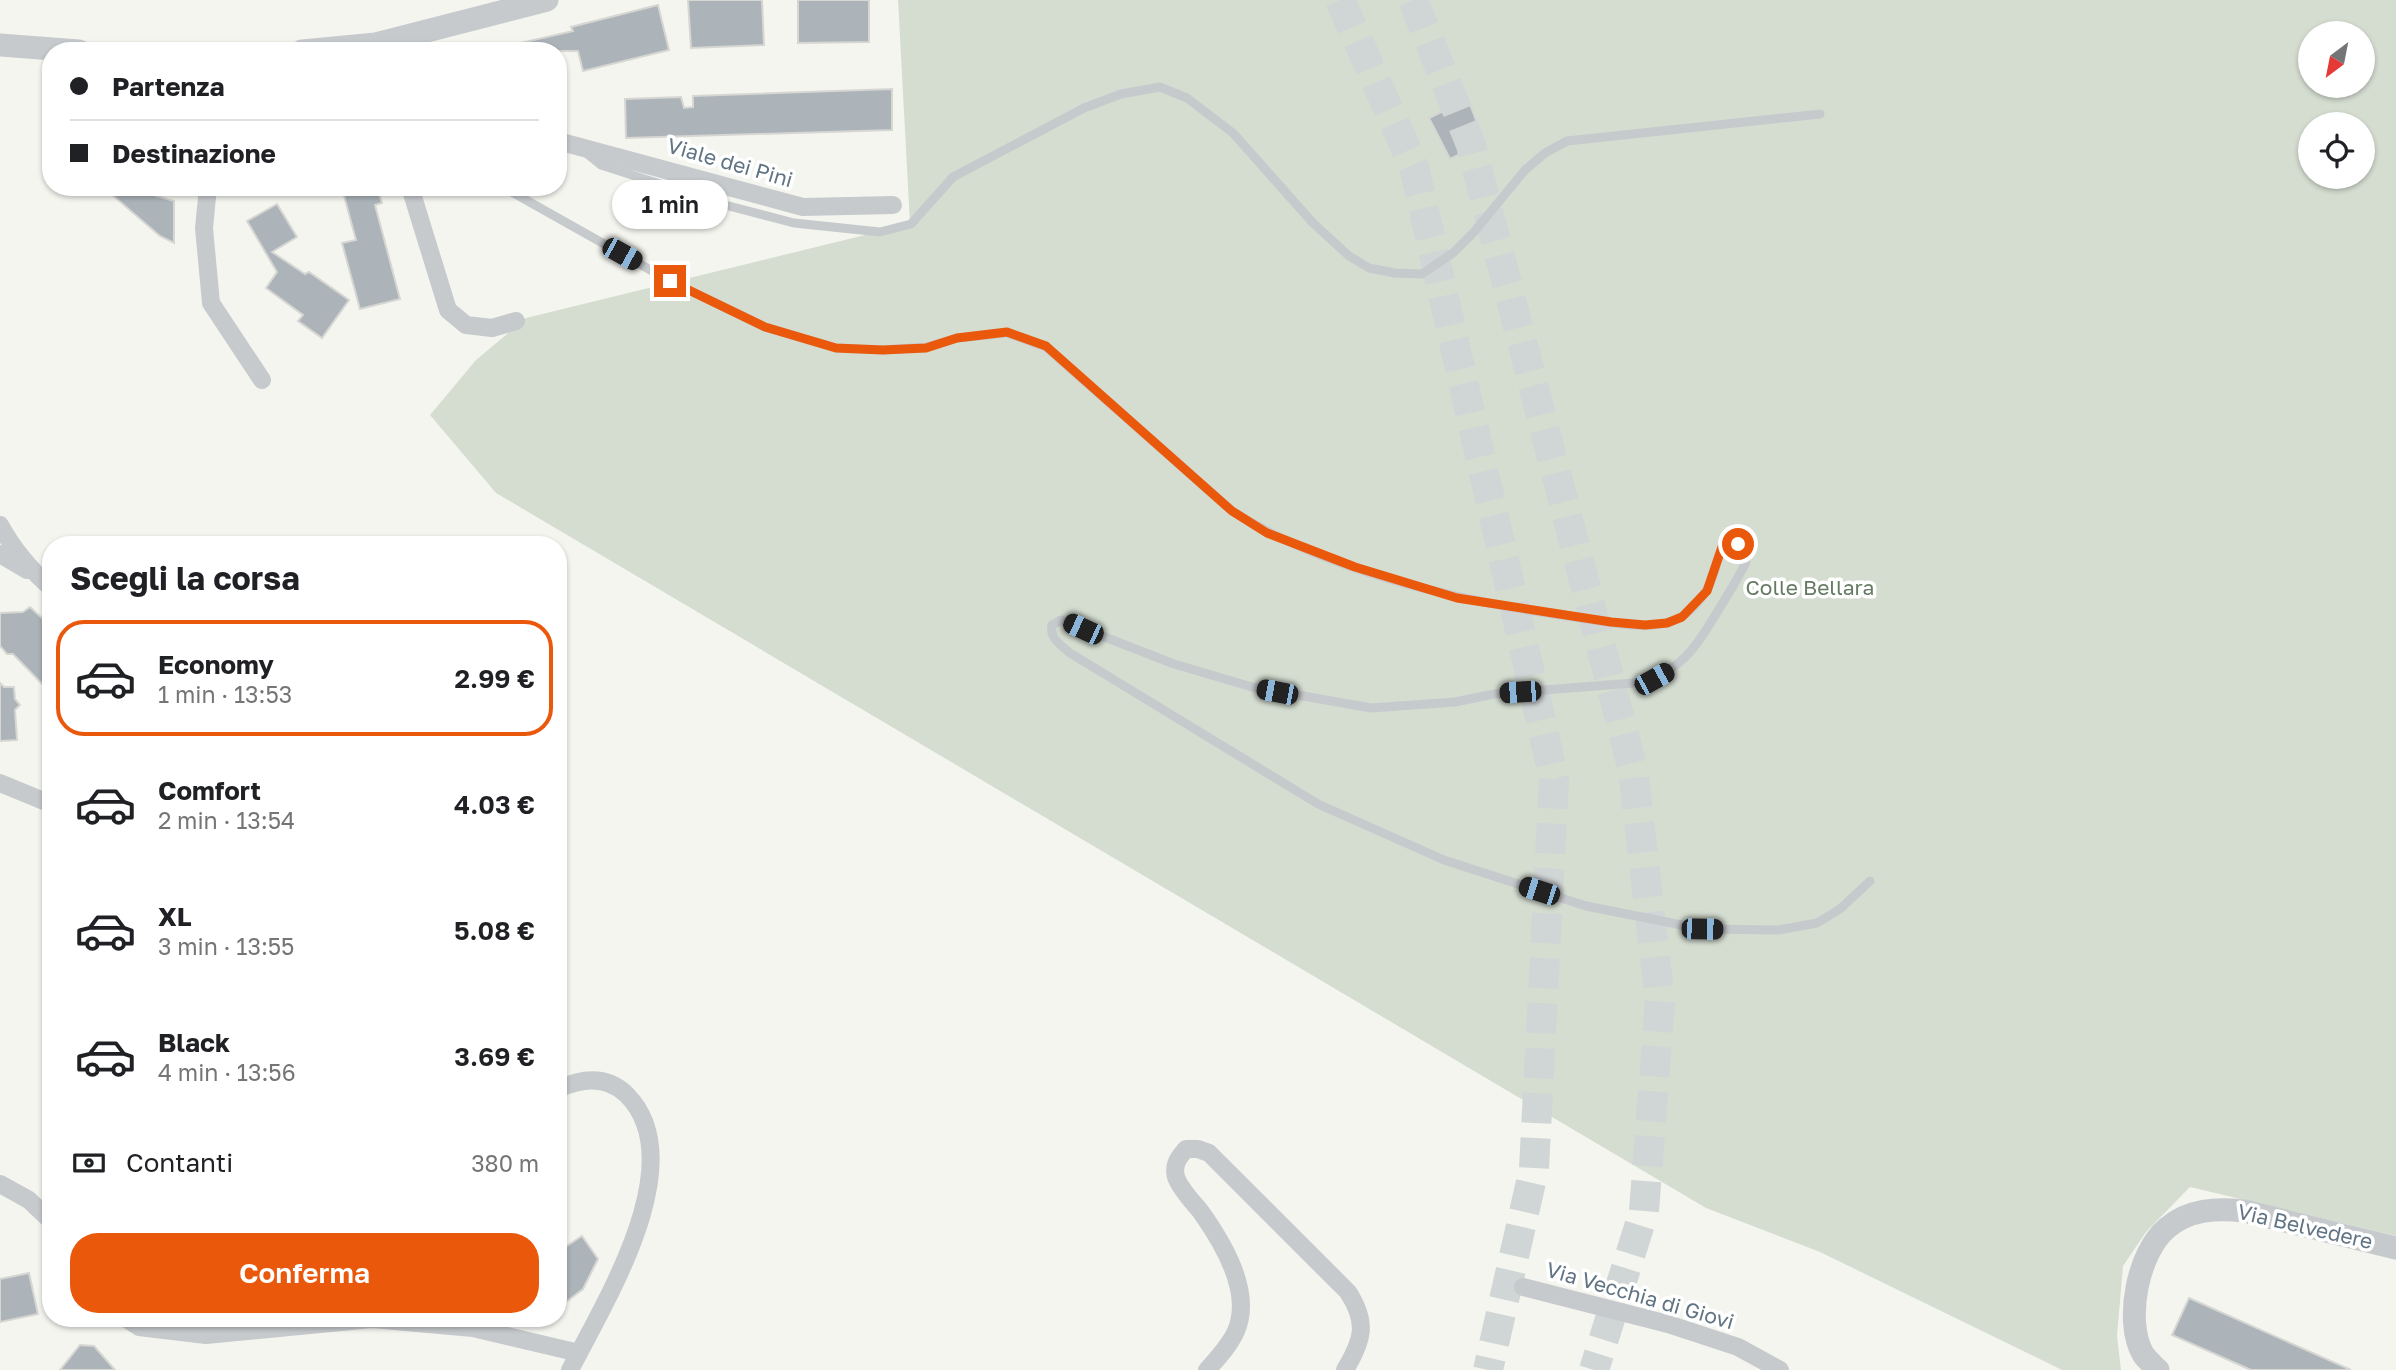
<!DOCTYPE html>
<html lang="it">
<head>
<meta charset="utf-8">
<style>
  body { margin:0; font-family:"Golos Text",sans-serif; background:#f2f2f2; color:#202124; height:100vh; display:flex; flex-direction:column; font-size:26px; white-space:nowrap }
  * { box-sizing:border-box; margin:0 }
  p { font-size:23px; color:#757577 }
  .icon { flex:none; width:38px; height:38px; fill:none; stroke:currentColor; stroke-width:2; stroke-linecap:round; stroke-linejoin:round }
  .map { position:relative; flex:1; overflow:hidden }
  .side { position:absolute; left:42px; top:536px; width:525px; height:791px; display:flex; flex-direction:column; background:#fff; border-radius:28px; box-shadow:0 2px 5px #0004 }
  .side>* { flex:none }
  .banner { position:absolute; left:42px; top:42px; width:525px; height:154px; border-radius:28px; box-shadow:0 2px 5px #0004; display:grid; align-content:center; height:154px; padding:0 28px; background:#fff }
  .needle { width:46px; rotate:212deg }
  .controls { position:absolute; left:2298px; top:21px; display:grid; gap:14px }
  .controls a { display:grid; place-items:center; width:77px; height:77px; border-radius:50%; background:#fff; box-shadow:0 2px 5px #0004; font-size:35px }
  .end { position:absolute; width:32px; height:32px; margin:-16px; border:9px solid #ea580c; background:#fff; box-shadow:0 0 0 4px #fff }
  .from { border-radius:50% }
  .bubble { position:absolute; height:49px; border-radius:24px; background:#fff; box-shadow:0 2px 5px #0004; font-size:23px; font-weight:600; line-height:49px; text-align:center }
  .car { position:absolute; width:21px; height:42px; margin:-21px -10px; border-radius:9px; box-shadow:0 0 5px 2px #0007; background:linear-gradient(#222 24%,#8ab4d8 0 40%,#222 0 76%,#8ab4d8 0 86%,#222 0) }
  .banner b { display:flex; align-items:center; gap:24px; height:66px; font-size:26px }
  .banner b+b { border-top:2px solid #e0e0e0 }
  .banner i { width:18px; height:18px; background:#202124 }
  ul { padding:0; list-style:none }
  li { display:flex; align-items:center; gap:21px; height:116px; margin:0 14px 10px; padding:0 14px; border:4px solid transparent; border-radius:28px }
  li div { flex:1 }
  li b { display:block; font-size:26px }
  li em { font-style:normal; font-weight:600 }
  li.selected { border-color:#ea580c }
  li>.icon { width:63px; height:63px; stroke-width:1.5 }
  h2 { padding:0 28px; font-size:32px; line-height:84px }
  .pay { display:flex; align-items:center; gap:18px; height:77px; padding:0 28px; font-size:26px }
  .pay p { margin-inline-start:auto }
  .action { display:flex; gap:14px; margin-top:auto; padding:14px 28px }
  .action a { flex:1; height:80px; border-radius:28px; background:#ea580c; color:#fff; font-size:28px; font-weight:600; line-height:80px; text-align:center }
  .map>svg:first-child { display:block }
  .green { fill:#d5ddd1; fill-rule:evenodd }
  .building { fill:#acb4b9; stroke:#d6d6d3; stroke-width:2 }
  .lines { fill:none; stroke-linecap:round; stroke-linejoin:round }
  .trunk-tunnel { stroke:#d0d5d5; stroke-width:30; stroke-dasharray:30 15; stroke-linecap:butt }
  .service { stroke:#c7cacd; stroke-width:9 }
  .minor { stroke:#c7cacd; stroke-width:18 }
  .tertiary { stroke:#c7cacd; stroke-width:23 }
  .route { stroke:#ea580c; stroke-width:9 }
  .labels { text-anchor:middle; stroke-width:7; stroke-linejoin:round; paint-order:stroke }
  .street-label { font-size:21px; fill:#617484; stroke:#fff }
  .park-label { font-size:21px; fill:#667b61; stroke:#fff }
</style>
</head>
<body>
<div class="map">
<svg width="2396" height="1370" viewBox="0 0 2396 1370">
  <rect width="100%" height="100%" fill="#f5f5f0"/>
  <path class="green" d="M898,0H2396V1236L2190,1187L2146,1232L2123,1266L2117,1336L2121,1370H2062L1820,1252L1706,1208L496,493L430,415L476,360L526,318L910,224ZM2310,33H2362V86H2310ZM2310,124H2362V177H2310Z"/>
  <g class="building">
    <path d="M688,0H762L764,45L691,48Z"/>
    <path d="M798,0H869V42L798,43Z"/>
    <path d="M658,5L669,50L583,71L578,51H516V44L573,31L571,27Z"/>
    <path d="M892,89V130L626,138L625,99L681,97L684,108L693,107V96Z"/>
    <path d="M1468,99L1479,128L1478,136L1473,140L1475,147L1450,159L1429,118Z"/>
    <path d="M103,187H126L174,201V243L160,236Z"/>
    <path d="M351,187H377L382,203L375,205L400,299L360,309L342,243L356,240L343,192Z"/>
    <path d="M277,204L297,237L272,252L305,274L309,272L349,300L322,338L298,321L303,315L266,288L277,272L247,221Z"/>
    <path d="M30,607L43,619L46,634L51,635V693L13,654H7L0,646V613L23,612Z"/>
    <path d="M0,683L4,687H14L15,699L20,705L15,710L17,740L0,741Z"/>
    <path d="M582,1236L598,1259L583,1289L558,1308V1252Z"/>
    <path d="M29,1273L38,1314L0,1322V1279Z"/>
    <path d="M2189,1298L2351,1370H2251L2172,1335Z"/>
    <path d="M80,1345L94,1346L115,1370H60Z"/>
  </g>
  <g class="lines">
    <g class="trunk-tunnel">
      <path d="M1340,0L1414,167L1554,779L1534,1169L1488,1370"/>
      <path d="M1413,0L1471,145L1633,770L1660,1001L1644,1211L1594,1370"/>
    </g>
    <g class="service">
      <path d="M585,152L601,165L725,205L794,223L880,232L911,224L953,177L1084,108L1121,94L1160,87L1187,98L1233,133L1313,223L1349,256L1369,268L1395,273L1422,274L1453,253L1474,232L1525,170L1545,153L1567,141L1820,114"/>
      <path d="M503,187L670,281L765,327L836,348L883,350L926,347L957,338L1007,333L1046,347L1232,511C1332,574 1464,602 1580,618C1610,622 1650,633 1679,618C1693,611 1707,593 1712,578C1718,565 1717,550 1730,542C1741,545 1745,550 1746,562C1738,579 1728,594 1719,609C1695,648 1681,674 1633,683L1494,694L1455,702L1371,708L1252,687L1174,664L1061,620L1052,625C1049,638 1061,645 1070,653L1318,804L1444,860L1586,906L1702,929L1778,930L1817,923L1840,909L1870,881"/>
    </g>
    <g class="minor">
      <path d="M558,141L803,207L893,205"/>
      <path d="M208,187L204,228L211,303L262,380"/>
      <path d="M410,187L448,310L466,325L492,328L516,321"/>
      <path d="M0,525C13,549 31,570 51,588"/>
      <path d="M0,554L27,570"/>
      <path d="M0,783L51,804"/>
      <path d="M558,1089C582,1078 607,1075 627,1095C693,1162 604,1303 570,1370"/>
      <path d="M0,1184L29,1200L51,1221"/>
      <path d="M1523,1287L1668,1324L1738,1347L1780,1370"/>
      <path d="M125,1318L139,1327L206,1335L372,1319L473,1328L579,1353"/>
      <path d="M1207,1370C1217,1359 1230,1345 1236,1331C1253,1292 1223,1243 1201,1212C1193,1202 1180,1189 1176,1177C1173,1165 1178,1158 1186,1149H1198L1209,1153L1348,1292C1368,1323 1363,1340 1345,1370"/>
    </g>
    <g class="tertiary">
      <path d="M0,45L79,51"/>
      <path d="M302,51L376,44L547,0"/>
      <path d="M2158,1370C2153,1365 2147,1360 2143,1354C2124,1321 2138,1252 2167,1228C2189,1209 2217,1208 2244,1211L2396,1248"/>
    </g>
  </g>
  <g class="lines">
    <path class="route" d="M670,281L765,327L836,348L883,350L926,348L957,338L1007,332L1046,346L1232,511L1267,533L1355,567L1457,598L1611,622L1645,625L1667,623L1682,617L1707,591L1722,547L1730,542L1738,544"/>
  </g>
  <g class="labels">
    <g class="street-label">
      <text transform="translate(730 163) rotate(16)" y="7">Viale dei Pini</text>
      <text transform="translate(2305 1227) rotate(13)" y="7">Via Belvedere</text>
      <text transform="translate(1640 1296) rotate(16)" y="7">Via Vecchia di Giovi</text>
    </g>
    <g class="park-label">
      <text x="1810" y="595">Colle Bellara</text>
    </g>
  </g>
</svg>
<div class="controls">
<a><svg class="needle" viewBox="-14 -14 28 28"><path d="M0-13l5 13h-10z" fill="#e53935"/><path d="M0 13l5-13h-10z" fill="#757577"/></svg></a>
<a><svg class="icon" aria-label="locate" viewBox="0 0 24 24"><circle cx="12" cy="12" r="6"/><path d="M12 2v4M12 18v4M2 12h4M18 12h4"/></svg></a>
</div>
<i class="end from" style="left:1738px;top:544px"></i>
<i class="end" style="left:670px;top:281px"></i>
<div class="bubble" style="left:612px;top:180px;width:116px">1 min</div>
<i class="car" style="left:622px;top:254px;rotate:119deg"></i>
<i class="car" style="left:1083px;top:629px;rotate:295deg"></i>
<i class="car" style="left:1654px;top:679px;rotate:61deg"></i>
<i class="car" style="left:1277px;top:692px;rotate:281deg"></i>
<i class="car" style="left:1520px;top:692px;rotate:266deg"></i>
<i class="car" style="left:1539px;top:891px;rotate:288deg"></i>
<i class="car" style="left:1702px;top:929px;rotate:91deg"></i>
<div class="banner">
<b><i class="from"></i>Partenza</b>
<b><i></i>Destinazione</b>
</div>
<section class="side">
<h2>Scegli la corsa</h2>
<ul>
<li class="selected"><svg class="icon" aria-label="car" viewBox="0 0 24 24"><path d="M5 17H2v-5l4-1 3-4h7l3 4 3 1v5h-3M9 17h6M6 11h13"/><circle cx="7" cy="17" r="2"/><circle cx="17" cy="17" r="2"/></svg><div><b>Economy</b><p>1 min · 13:53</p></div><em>2.99 €</em></li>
<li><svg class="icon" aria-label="car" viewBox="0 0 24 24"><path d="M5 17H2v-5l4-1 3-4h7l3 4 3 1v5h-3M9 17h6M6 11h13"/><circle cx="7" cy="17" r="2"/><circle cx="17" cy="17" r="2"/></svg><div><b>Comfort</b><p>2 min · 13:54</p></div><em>4.03 €</em></li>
<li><svg class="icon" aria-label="car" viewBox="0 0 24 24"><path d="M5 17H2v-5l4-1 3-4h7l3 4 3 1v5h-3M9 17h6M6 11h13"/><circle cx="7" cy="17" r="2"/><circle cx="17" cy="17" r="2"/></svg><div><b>XL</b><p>3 min · 13:55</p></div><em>5.08 €</em></li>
<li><svg class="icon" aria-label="car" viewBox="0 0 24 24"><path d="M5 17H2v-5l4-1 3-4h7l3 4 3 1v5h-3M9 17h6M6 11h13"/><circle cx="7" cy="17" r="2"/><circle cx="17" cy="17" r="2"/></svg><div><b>Black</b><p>4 min · 13:56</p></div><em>3.69 €</em></li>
</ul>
<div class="pay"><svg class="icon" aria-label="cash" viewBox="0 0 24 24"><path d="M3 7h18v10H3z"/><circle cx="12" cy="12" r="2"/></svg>Contanti<p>380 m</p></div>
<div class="action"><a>Conferma</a></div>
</section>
</div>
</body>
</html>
